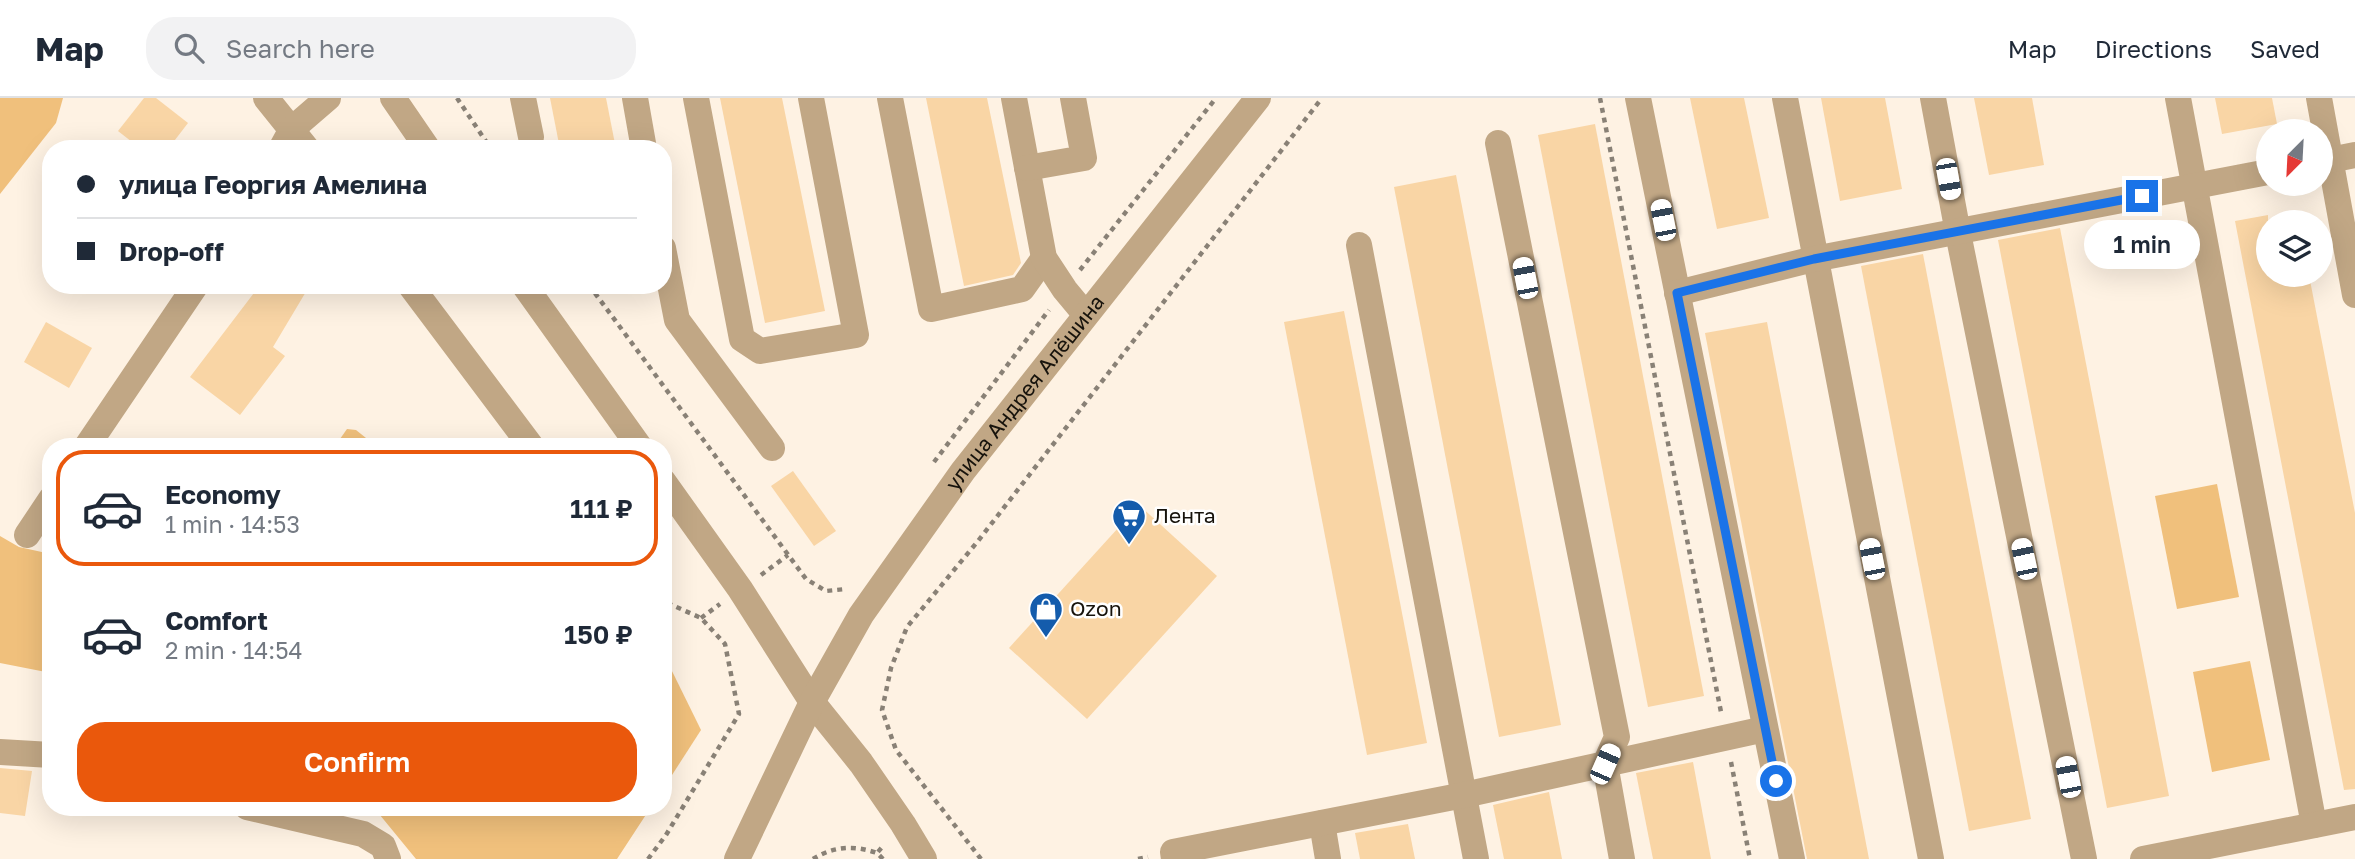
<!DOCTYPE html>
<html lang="en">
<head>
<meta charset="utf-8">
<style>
  body { margin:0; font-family:"Golos Text",sans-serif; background:#f2f2f3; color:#1f2937; height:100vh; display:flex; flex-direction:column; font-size:26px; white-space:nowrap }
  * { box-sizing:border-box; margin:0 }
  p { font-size:23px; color:#747a83 }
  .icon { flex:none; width:38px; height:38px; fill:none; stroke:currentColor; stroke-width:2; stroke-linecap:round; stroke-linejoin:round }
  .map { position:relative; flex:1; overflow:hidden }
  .panel { position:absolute; left:42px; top:340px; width:630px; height:378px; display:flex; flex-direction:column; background:#fff; border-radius:28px; box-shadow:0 7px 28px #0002 }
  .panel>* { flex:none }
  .hud { position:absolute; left:42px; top:42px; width:630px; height:154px; border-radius:28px; box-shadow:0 7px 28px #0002; display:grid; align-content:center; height:154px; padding:0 35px; background:#fff }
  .needle { width:46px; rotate:204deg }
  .buttons { position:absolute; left:2256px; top:21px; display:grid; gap:14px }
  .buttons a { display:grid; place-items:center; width:77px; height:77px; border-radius:50%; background:#fff; box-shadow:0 7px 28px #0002; font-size:35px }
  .end { position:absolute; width:32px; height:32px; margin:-16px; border:9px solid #1a73e8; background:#fff; box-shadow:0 0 0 4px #fff }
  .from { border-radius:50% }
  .bubble { position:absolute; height:49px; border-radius:24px; background:#fff; box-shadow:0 7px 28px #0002; font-size:23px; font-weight:600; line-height:49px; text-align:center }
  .car { position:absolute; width:21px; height:42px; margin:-21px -10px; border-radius:9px; box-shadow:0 0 5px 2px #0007; background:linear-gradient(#fff 24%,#345 0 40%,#fff 0 76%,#345 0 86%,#fff 0) }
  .hud b { display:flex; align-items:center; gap:24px; height:66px; font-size:26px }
  .hud b+b { border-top:2px solid #e0e1e3 }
  .hud i { width:18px; height:18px; background:#1f2937 }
  ul { padding:12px 0 0; list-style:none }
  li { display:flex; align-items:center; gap:21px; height:116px; margin:0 14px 10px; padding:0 21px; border:4px solid transparent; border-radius:28px }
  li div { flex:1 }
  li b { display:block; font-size:26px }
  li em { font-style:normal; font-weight:600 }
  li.current { border-color:#ea580c }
  li>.icon { width:63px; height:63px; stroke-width:1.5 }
  .button { display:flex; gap:14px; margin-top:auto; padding:14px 35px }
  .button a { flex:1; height:80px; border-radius:28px; background:#ea580c; color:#fff; font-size:28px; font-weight:600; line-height:80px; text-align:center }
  header { display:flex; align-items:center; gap:42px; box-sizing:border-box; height:98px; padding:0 35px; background:#fff; border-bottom:2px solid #e0e1e3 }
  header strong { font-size:33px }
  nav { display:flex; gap:38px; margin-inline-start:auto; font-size:24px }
  .search { width:490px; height:63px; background:#f2f2f3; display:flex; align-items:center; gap:18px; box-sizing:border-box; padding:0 24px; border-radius:28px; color:#747a83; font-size:26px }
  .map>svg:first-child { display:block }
  .green { fill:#f0c07c }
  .building { fill:#f9d5a5 }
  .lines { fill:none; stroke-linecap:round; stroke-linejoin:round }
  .path { stroke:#898176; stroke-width:4.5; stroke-dasharray:5 5; stroke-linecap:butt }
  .minor { stroke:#c1a785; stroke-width:26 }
  .route { stroke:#1a73e8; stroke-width:9 }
  .labels { text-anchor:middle; stroke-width:5; stroke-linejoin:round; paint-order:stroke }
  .street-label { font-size:21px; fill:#17130c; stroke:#fff }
  .poi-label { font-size:21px; fill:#17130c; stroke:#fff; text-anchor:start }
</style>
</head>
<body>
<header>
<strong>Map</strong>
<div class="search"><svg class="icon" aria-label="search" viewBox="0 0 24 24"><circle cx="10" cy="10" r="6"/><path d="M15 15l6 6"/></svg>Search here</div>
<nav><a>Map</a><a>Directions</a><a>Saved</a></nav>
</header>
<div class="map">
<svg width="2355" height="761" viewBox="0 0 2355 761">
  <rect width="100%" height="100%" fill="#fef2e3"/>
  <g class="green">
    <path d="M0,0H63L56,25L0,96Z"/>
    <path d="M347,331L356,332L376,348H335Z"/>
    <path d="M2217,386L2239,499L2177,511L2155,398Z"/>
    <path d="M0,438L19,449L51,456V575L0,565Z"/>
    <path d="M2250,563L2270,662L2212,674L2193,574Z"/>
    <path d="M663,567L670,569L701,632L663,691Z"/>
    <path d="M361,709H651L617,761H416L375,711Z"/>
  </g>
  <g class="building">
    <path d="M144,0H156L188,25L168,51H141L118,33Z"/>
    <path d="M550,0H606L616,51H560Z"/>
    <path d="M720,0H782L825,213L765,225Z"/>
    <path d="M926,0H987L1021,165L1013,177L964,188Z"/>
    <path d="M1690,0H1744L1769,120L1717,131Z"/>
    <path d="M1821,0H1885L1902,91L1840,103Z"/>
    <path d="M1974,0H2032L2044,67L1989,77Z"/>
    <path d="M2215,0H2272L2277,26L2222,36Z"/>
    <path d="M1595,26L1704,598L1648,609L1538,37Z"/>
    <path d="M1456,77L1561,627L1499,639L1394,89Z"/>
    <path d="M2268,117V177H2309L2355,415V691L2344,692L2235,123Z"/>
    <path d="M2060,130L2169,698L2107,710L1998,142Z"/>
    <path d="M1923,156L2031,721L1969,733L1861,168Z"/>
    <path d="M260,187H310L273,249L285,258L240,317L190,279Z"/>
    <path d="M1344,213L1427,645L1367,657L1284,224Z"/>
    <path d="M46,224L92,250L69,290L24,264Z"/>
    <path d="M1767,224L1869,761H1807L1758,512L1705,235Z"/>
    <path d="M793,373L836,433L814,448L771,388Z"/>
    <path d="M1139,407L1217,478L1087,621L1009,550Z"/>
    <path d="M1693,664L1711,761H1653L1636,675Z"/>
    <path d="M0,670L32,673L25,718L0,715Z"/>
    <path d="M1549,694L1562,761H1504L1493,707Z"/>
    <path d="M1408,726L1415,761H1360L1355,735Z"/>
  </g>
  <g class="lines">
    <g class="path">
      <path d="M457,0L491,51"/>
      <path d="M1600,0L1721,614"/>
      <path d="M1080,172L1216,0"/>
      <path d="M589,187L806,481L826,493L846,491"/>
      <path d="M934,364L1049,212"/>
      <path d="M761,477L788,457"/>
      <path d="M701,520L720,506"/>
      <path d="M1731,664L1750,761"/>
      <path d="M648,761L666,737L739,616L725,546L701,520L663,503"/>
      <path d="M813,761C834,748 854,747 877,755"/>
      <path d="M883,761L877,755L884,747"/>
      <path d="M981,761L896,652L882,612L891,570L907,529L978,443L1322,0"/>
      <path d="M1138,761L1148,759"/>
    </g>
    <g class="minor">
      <path d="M266,0L307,51"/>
      <path d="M393,0L428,51"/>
      <path d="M523,0L531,39"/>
      <path d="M635,0L644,51"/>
      <path d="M696,0L742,241L760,253L856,237L811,0"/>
      <path d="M890,0L931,211L1022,191L1044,160"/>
      <path d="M1014,0L1044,160L1065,192L1085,216"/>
      <path d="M1638,0L1792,761"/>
      <path d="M1785,0L1931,761"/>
      <path d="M1933,0L1958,135L2084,761"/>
      <path d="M2178,0L2314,727"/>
      <path d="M2319,0L2355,197"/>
      <path d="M1498,45L1617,639L1605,666L1622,761"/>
      <path d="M281,51L292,31L328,0"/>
      <path d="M2320,64L2355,57"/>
      <path d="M1027,70L1084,60L1073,0"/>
      <path d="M1359,147L1476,761"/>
      <path d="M663,150L677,222L772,350"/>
      <path d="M410,187L531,348"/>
      <path d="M524,187L639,348"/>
      <path d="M1677,195L1814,161L2268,74"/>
      <path d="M87,348L196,187"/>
      <path d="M663,383L740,491L812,604L861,665L903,726L924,761"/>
      <path d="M27,437L51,401"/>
      <path d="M0,654L51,657"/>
      <path d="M247,709L363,736L383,748L388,761"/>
      <path d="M1322,725L1328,761"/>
      <path id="s1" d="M737,761L812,604L861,517L963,373L1258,0"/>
      <path d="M1174,761L1173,754L1464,697L1765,631"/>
      <path d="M2143,761L2355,719"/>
    </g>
  </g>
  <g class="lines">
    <path class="route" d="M1776,683L1677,195L1814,161L2142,98"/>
  </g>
  <defs>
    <g id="supermarket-pin" transform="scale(1.75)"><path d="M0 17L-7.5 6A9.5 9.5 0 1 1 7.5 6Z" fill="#145cac" stroke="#fff"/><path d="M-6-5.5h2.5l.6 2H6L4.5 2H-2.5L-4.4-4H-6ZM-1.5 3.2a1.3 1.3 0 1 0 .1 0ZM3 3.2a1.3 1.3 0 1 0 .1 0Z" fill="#fff"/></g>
    <g id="shop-pin" transform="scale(1.75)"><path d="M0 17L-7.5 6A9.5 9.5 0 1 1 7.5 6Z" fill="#145cac" stroke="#fff"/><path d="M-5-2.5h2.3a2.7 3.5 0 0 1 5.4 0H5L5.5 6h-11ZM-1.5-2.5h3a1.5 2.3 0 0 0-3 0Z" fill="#fff"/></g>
  </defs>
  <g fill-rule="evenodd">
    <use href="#supermarket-pin" x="1129" y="418"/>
    <use href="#shop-pin" x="1046" y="511"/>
  </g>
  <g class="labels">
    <g class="street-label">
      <text dy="7" stroke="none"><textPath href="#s1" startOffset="550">улица Андрея Алёшина</textPath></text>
    </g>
    <g class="poi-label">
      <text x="1154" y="425">Лента</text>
      <text x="1070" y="518">Ozon</text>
    </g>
  </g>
</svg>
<div class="buttons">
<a><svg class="needle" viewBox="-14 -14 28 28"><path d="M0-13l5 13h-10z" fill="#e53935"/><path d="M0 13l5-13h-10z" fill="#747a83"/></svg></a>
<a><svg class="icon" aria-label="layers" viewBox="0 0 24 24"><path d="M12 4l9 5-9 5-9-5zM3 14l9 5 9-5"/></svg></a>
</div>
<i class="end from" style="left:1776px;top:683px"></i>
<i class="end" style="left:2142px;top:98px"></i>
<div class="bubble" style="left:2084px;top:122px;width:116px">1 min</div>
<i class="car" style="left:1948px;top:81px;rotate:170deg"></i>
<i class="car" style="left:1663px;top:122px;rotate:349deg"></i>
<i class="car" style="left:1525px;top:180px;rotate:349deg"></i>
<i class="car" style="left:1872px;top:461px;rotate:349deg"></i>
<i class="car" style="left:2024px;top:461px;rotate:348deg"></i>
<i class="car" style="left:1605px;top:666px;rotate:24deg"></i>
<i class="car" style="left:2068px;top:679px;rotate:349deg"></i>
<div class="hud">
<b><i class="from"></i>улица Георгия Амелина</b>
<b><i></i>Drop-off</b>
</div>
<section class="panel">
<ul>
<li class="current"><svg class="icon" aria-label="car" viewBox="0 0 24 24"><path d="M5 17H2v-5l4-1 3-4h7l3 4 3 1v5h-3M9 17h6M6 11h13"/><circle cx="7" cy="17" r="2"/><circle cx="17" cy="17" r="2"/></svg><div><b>Economy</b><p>1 min · 14:53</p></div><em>111 ₽</em></li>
<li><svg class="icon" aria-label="car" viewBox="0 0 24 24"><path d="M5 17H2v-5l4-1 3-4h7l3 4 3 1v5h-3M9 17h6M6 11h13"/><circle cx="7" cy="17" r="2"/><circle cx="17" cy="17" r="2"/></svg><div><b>Comfort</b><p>2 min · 14:54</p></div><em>150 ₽</em></li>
</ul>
<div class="button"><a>Confirm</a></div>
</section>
</div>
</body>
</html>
